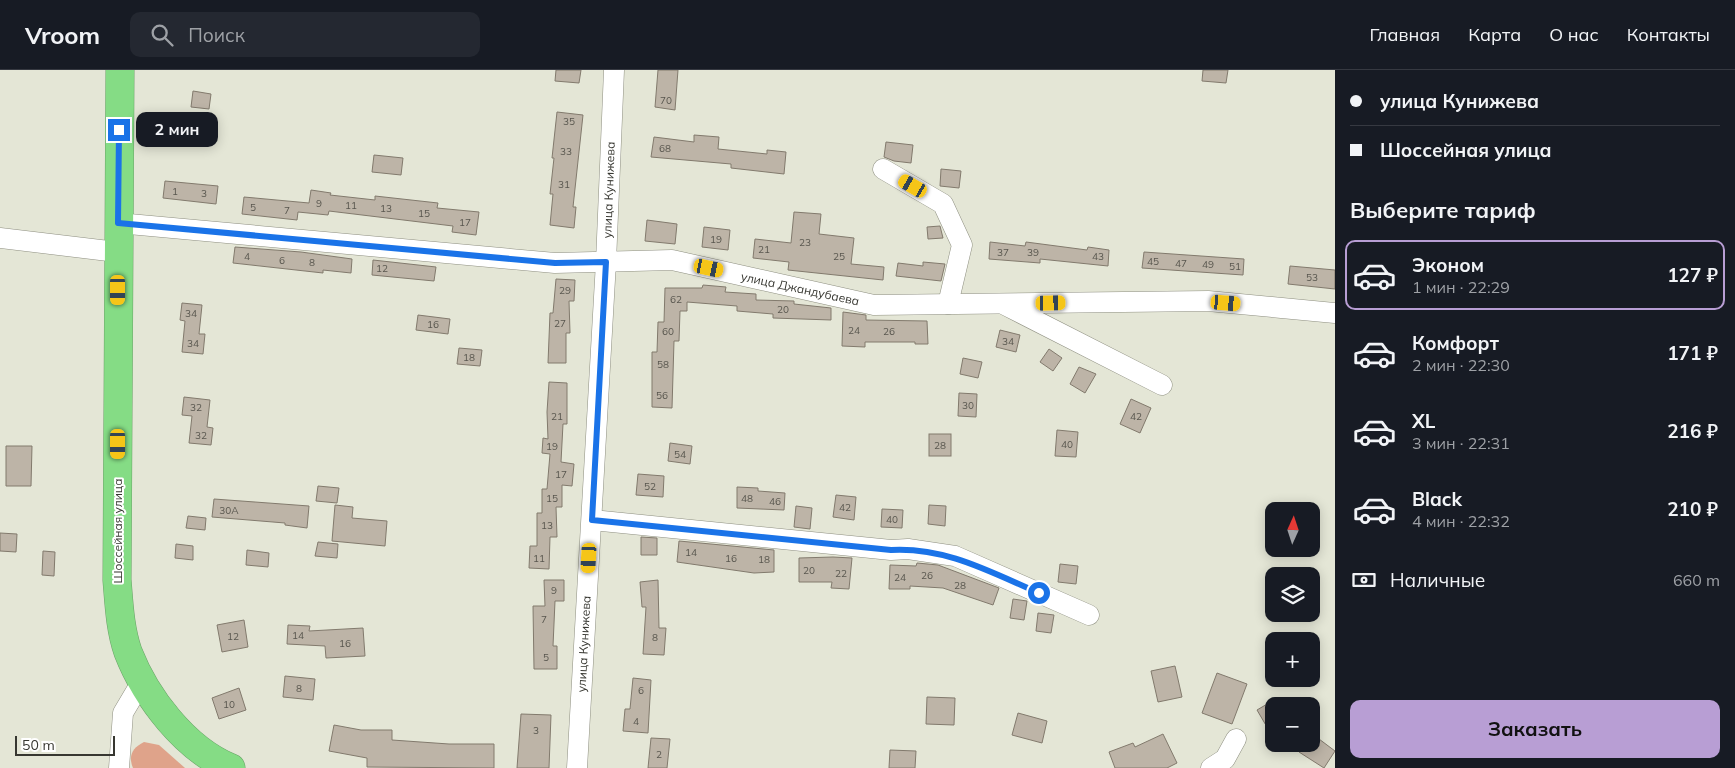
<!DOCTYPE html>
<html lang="ru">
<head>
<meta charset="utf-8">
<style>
  body { margin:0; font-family:Mulish,sans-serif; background:#242831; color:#f1f3f6; height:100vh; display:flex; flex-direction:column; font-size:19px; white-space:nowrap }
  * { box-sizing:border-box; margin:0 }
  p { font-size:16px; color:#9ea1a6 }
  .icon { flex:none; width:28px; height:28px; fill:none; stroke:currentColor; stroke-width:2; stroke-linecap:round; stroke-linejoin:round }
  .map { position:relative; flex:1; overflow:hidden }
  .sheet { display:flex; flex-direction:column; background:#171b24; width:400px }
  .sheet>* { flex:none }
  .banner { display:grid; align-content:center; height:110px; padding:0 15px; background:#171b24 }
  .needle { width:32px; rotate:3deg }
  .fabs { position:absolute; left:1265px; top:432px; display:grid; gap:10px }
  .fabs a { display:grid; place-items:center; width:55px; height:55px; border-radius:10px; background:#171b24; box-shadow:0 2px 12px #0003; font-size:25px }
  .scale { position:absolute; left:15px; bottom:12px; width:100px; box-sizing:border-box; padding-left:5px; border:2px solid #373731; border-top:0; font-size:14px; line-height:18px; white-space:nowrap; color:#373731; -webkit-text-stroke:4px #fff; paint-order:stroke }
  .end { position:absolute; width:22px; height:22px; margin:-11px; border:6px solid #1a73e8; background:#fff; box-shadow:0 0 0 2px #fff }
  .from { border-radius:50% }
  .bubble { position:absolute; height:35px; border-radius:10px; background:#171b24; box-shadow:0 2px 12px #0003; font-size:16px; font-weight:700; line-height:35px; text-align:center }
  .car { position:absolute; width:15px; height:30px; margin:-15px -8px; border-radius:6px; box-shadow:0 0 4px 1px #0007; background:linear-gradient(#f5c518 24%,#345 0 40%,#f5c518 0 76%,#345 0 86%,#f5c518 0) }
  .banner b { display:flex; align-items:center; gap:18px; height:48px; font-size:19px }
  .banner b+b { border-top:1px solid #363941 }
  .banner i { width:12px; height:12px; background:#f1f3f6 }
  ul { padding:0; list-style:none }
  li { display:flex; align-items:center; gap:15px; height:70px; margin:0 10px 8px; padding:0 5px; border:2px solid transparent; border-radius:10px }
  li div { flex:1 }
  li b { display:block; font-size:19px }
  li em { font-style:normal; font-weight:700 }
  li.active { border-color:#b89ed4 }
  li>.icon { width:45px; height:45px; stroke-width:1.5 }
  h2 { padding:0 15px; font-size:22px; line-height:60px }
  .pay { display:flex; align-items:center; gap:12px; height:55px; padding:0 15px; font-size:19px }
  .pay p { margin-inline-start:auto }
  .button { display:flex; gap:10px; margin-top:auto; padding:10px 15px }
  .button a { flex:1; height:58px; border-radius:10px; background:#b89ed4; color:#111; font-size:20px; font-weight:700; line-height:58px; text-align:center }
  header { display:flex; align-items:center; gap:30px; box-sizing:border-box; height:70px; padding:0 25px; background:#171b24; border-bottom:1px solid #363941 }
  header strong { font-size:24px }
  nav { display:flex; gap:28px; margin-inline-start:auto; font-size:18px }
  .search { width:350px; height:45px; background:#242831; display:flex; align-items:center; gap:12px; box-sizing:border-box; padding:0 18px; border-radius:10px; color:#9ea1a6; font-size:19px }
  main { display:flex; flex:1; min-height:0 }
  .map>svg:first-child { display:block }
  .green { fill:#dfa38a }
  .building { fill:#bdb4a7; stroke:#827a6d }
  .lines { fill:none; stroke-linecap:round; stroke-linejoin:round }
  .minor-casing { stroke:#8e8f81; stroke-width:21 }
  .highway-casing { stroke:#6aa268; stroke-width:29 }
  .minor { stroke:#fff; stroke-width:20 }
  .highway { stroke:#85dc85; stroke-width:28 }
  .route { stroke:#1a73e8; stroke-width:6 }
  .labels { text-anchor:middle; stroke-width:4; stroke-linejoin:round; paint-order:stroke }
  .number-label { font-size:10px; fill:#58564e }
  .street-label { font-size:12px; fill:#373731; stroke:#fff }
</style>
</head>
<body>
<header>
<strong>Vroom</strong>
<div class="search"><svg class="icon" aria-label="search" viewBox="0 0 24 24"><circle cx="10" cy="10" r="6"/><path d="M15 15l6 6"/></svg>Поиск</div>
<nav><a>Главная</a><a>Карта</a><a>О нас</a><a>Контакты</a></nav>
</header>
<main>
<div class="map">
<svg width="1335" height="698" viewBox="0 0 1335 698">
  <rect width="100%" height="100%" fill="#e4e6d6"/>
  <path class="green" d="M144,672L159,675L185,698H133C128,686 132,678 144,672Z"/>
  <g class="building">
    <path d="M556,0H581L579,13L555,11Z"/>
    <path d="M658,0H678L675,40L655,37Z"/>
    <path d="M1203,0H1228L1226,13L1202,11Z"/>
    <path d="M193,21L211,24L209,39L191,37Z"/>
    <path d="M557,42L583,45L573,137H576L574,158L550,155L553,124H550L554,88H552Z"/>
    <path d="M694,65L719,67L718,79L767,84V80L786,82L784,104L731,98V94L651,87L654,67L694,72Z"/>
    <path d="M886,72L913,75L911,93L894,91L884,87Z"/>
    <path d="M374,85L403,88L401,105L372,102Z"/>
    <path d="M941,99L961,101L959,118L940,116Z"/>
    <path d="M165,111L218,116L216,134L163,128Z"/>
    <path d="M311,120L331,123L330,125L375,130V126L438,133L437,138L479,142L476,165L452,162L453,156L329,141L328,145L298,142L297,150L242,144L244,127L309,133Z"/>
    <path d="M794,142L821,144L819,164L854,168L851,194L884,197L883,210L788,200L789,192L753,188L755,169L791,173Z"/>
    <path d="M647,150L677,154L675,174L645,171Z"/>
    <path d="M940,156L943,168L928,169L927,157Z"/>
    <path d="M704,157L730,160L728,180L702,177Z"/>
    <path d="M990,172L1025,176L1026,172L1087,180L1088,177L1109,180L1108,196L1040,189V193L989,189Z"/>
    <path d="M235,177L301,182L352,189L351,203L323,200V203L233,193Z"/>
    <path d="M1144,182L1244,189L1243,205L1142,198Z"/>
    <path d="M373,190L436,197L434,211L372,205Z"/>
    <path d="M923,192L945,194L941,211L896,206L898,193L923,196Z"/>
    <path d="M1290,196L1335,200V219L1288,214Z"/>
    <path d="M556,209L575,210L574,231H569L570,263H566V293H548L550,243H553Z"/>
    <path d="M703,215L726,217L725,222L756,224V230L794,231V234L831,238V250L773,248V244L737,241V236L687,232V241H680L679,271H674L672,338L652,337V282H657L658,252H664L665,218H702Z"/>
    <path d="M182,233L202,235L199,264H205L203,284L182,282L185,251L180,250Z"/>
    <path d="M843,242L866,245V250L927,251L928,274H915V272H865V277L842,276Z"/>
    <path d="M418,245L450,249L448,264L416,260Z"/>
    <path d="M1000,260L1020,265L1016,282L996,277Z"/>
    <path d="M459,278L482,280L480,296L457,294Z"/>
    <path d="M1049,279L1062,288L1053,301L1040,292Z"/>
    <path d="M963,288L982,292L978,308L960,304Z"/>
    <path d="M1079,297L1096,304L1085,323L1070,314Z"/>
    <path d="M549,312L567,313V354H563L561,392L574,394L572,416L562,415V437H556L557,467H550L549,499L529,498L530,476H537V443H542V419H547L550,384L542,383L543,368L548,369L547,342Z"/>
    <path d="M959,323L977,324L976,347L958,346Z"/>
    <path d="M184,327L210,330L207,357L213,358L211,375L189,373L192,346L182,345Z"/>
    <path d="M1131,329L1151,338L1140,363L1120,354Z"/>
    <path d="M1057,360L1078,362L1076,387L1055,386Z"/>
    <rect x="929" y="364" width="22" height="22"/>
    <path d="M670,373L692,376L690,394L668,391Z"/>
    <path d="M6,376H32L31,416H6Z"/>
    <path d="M638,404L664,406L663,427L636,425Z"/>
    <path d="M318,416L339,418L337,433L316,431Z"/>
    <path d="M737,417L758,418V421L785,423L784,440L737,438Z"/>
    <path d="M836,425L856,427L854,450L833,447Z"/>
    <path d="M214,429L309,436L307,458L285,455V453L212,447Z"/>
    <path d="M335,435L353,437L352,448L387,451L385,476L332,471Z"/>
    <path d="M929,435L946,436L945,456L928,454Z"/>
    <path d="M796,436L812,438L810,459L794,457Z"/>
    <path d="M882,439L903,440L902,458L881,457Z"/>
    <path d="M188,446L206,448L205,460L186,458Z"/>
    <path d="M0,463L17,464L16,482L0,481Z"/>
    <path d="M641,467L657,468V485H641Z"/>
    <path d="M679,471L774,480V502L754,503L677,492Z"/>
    <path d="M318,472L338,474L337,488L315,486Z"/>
    <path d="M176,474L193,476V490L175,488Z"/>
    <path d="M247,480L269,483L268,497L246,495Z"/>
    <path d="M43,481L55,482L54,506L42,505Z"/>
    <path d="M833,487L852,488L849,519L831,518L832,512H799V488Z"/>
    <path d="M917,493L938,495L999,518L993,535L943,518L910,516V519H889L890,495L916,496Z"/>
    <path d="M1060,494L1078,496L1076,514L1058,512Z"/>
    <path d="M544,510H564V531H555L553,576H557V599H534L533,536H545Z"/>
    <path d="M658,510L659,558H666L664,585L643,584L646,537H642L640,512Z"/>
    <path d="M1013,529L1027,531L1024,550L1010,548Z"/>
    <path d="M1038,543L1054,545L1051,563L1036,561Z"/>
    <path d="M244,550L248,577L222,582L217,555Z"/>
    <path d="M288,555L310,556L309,561L363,558L365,586L326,588L325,576L287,574Z"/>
    <path d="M1175,596L1182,627L1158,632L1151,601Z"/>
    <path d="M1217,603L1247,614L1232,654L1202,643Z"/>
    <path d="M285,606L315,609L313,630L283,627Z"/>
    <path d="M633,608L651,610L648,663L623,661L625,639H630Z"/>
    <path d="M239,618L246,640L219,649L212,628Z"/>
    <path d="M927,627L955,628L954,655L926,654Z"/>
    <path d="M1274,630V669L1257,640Z"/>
    <path d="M1018,643L1047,651L1042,673L1012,665Z"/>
    <path d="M521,644L551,645L549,698H517Z"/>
    <path d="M334,655L361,660H392V670L449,674H494V698L367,697V688L329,681Z"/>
    <path d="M1311,663L1335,681L1324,698L1299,682L1305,674H1311Z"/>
    <path d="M1163,664L1177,693L1167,698H1115L1109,682L1133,673L1135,677Z"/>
    <path d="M651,668L670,669L667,698H648Z"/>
    <path d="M890,680L916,681L915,698H889Z"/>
  </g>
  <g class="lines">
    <g class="minor-casing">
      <g id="minor">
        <path d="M883,99L943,134L962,175L948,234"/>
        <path d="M118,153L555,193L672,190L874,235L1208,231L1335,243"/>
        <path d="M0,168L117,182"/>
        <path d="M1005,235L1162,315"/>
        <path d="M592,450L891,480L908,479L955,486L1089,545"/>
        <path d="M119,698L123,643L142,611"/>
        <path d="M577,698L606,192L614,0"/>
        <path d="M1211,698L1225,689L1236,669"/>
      </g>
    </g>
    <g class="highway-casing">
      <path id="highway" d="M120,0L117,510C119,534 120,559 128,582C146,628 185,679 231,698"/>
    </g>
    <use href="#minor" class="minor"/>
    <use href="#highway" class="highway"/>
  </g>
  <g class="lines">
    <path class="route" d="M119,60L118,153L555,193L606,192L592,450L891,480C946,477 990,502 1039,523"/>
  </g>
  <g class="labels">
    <g class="number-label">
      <text x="666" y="34">70</text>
      <text x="569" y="55">35</text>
      <text x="665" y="82">68</text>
      <text x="566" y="85">33</text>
      <text x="564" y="118">31</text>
      <text x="175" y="125">1</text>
      <text x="204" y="127">3</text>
      <text x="319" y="137">9</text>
      <text x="351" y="139">11</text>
      <text x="253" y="141">5</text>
      <text x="386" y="142">13</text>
      <text x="287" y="144">7</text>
      <text x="424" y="147">15</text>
      <text x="465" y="156">17</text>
      <text x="716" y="173">19</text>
      <text x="805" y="176">23</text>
      <text x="764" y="183">21</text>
      <text x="1003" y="186">37</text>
      <text x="1033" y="186">39</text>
      <text x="247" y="190">4</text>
      <text x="839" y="190">25</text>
      <text x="1098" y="190">43</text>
      <text x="282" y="194">6</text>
      <text x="1153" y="195">45</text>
      <text x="312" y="196">8</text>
      <text x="1181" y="197">47</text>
      <text x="1208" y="198">49</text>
      <text x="1235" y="200">51</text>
      <text x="382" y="202">12</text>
      <text x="1312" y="211">53</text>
      <text x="565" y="224">29</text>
      <text x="676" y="233">62</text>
      <text x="783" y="243">20</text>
      <text x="191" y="247">34</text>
      <text x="560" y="257">27</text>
      <text x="433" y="258">16</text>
      <text x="854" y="264">24</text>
      <text x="668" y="265">60</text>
      <text x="889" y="265">26</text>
      <text x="1008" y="275">34</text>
      <text x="193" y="277">34</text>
      <text x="469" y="291">18</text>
      <text x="663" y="298">58</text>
      <text x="662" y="329">56</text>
      <text x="968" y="339">30</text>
      <text x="196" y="341">32</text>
      <text x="557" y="350">21</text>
      <text x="1136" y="350">42</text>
      <text x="201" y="369">32</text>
      <text x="1067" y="378">40</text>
      <text x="940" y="379">28</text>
      <text x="552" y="380">19</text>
      <text x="680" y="388">54</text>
      <text x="561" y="408">17</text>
      <text x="650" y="420">52</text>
      <text x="552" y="432">15</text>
      <text x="747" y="432">48</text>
      <text x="775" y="435">46</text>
      <text x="845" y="441">42</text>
      <text x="229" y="444">30А</text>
      <text x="892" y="453">40</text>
      <text x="547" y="459">13</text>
      <text x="691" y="486">14</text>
      <text x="539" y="492">11</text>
      <text x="731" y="492">16</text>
      <text x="764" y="493">18</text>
      <text x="809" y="504">20</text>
      <text x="841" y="507">22</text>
      <text x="927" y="509">26</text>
      <text x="900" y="511">24</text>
      <text x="960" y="519">28</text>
      <text x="554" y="524">9</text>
      <text x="544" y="553">7</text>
      <text x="298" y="569">14</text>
      <text x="233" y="570">12</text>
      <text x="655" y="571">8</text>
      <text x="345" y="577">16</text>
      <text x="546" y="591">5</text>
      <text x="299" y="622">8</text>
      <text x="641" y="624">6</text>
      <text x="229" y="638">10</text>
      <text x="636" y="655">4</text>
      <text x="536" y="664">3</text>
      <text x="659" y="688">2</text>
    </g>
    <g class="street-label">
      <text transform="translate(609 120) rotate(-88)" y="4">улица Кунижева</text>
      <text transform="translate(800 219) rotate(12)" y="4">улица Джандубаева</text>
      <text transform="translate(118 461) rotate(-90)" y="4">Шоссейная улица</text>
      <text transform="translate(584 574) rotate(-87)" y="4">улица Кунижева</text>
    </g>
  </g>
</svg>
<div class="fabs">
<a><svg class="needle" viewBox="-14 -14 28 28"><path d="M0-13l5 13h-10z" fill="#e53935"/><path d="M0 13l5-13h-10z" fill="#9ea1a6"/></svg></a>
<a><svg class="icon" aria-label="layers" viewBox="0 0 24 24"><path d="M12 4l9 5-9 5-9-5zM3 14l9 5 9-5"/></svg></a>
<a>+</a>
<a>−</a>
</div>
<div class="scale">50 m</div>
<i class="end from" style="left:1039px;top:523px"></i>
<i class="end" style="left:119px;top:60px"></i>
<div class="bubble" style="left:136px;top:42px;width:82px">2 мин</div>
<i class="car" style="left:913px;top:116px;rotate:300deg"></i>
<i class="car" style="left:709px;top:198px;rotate:102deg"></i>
<i class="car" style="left:118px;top:220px;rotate:180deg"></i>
<i class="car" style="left:1051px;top:233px;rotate:89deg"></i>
<i class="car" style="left:1226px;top:233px;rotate:95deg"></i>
<i class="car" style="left:118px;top:374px;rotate:180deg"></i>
<i class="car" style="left:589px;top:488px;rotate:183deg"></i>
</div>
<section class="sheet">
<div class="banner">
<b><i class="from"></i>улица Кунижева</b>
<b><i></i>Шоссейная улица</b>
</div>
<h2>Выберите тариф</h2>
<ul>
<li class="active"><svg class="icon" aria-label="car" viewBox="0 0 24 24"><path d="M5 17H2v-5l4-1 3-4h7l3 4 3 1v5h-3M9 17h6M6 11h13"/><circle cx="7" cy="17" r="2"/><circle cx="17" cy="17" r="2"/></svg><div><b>Эконом</b><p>1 мин · 22:29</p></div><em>127 ₽</em></li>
<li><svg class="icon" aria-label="car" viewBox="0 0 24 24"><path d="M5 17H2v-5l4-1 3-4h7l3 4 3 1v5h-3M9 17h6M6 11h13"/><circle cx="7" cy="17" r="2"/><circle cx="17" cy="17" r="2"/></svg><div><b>Комфорт</b><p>2 мин · 22:30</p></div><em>171 ₽</em></li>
<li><svg class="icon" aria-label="car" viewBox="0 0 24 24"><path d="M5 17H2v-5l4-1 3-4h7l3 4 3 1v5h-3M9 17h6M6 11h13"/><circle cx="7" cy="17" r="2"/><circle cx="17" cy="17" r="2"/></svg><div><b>XL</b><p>3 мин · 22:31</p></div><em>216 ₽</em></li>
<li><svg class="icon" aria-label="car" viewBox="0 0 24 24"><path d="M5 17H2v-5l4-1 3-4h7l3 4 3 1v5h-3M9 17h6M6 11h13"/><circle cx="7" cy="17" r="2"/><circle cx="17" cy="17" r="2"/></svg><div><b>Black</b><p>4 мин · 22:32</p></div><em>210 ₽</em></li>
</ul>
<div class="pay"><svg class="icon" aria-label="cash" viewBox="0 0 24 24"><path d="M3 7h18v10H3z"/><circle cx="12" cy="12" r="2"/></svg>Наличные<p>660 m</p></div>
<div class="button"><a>Заказать</a></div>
</section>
</main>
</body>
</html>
